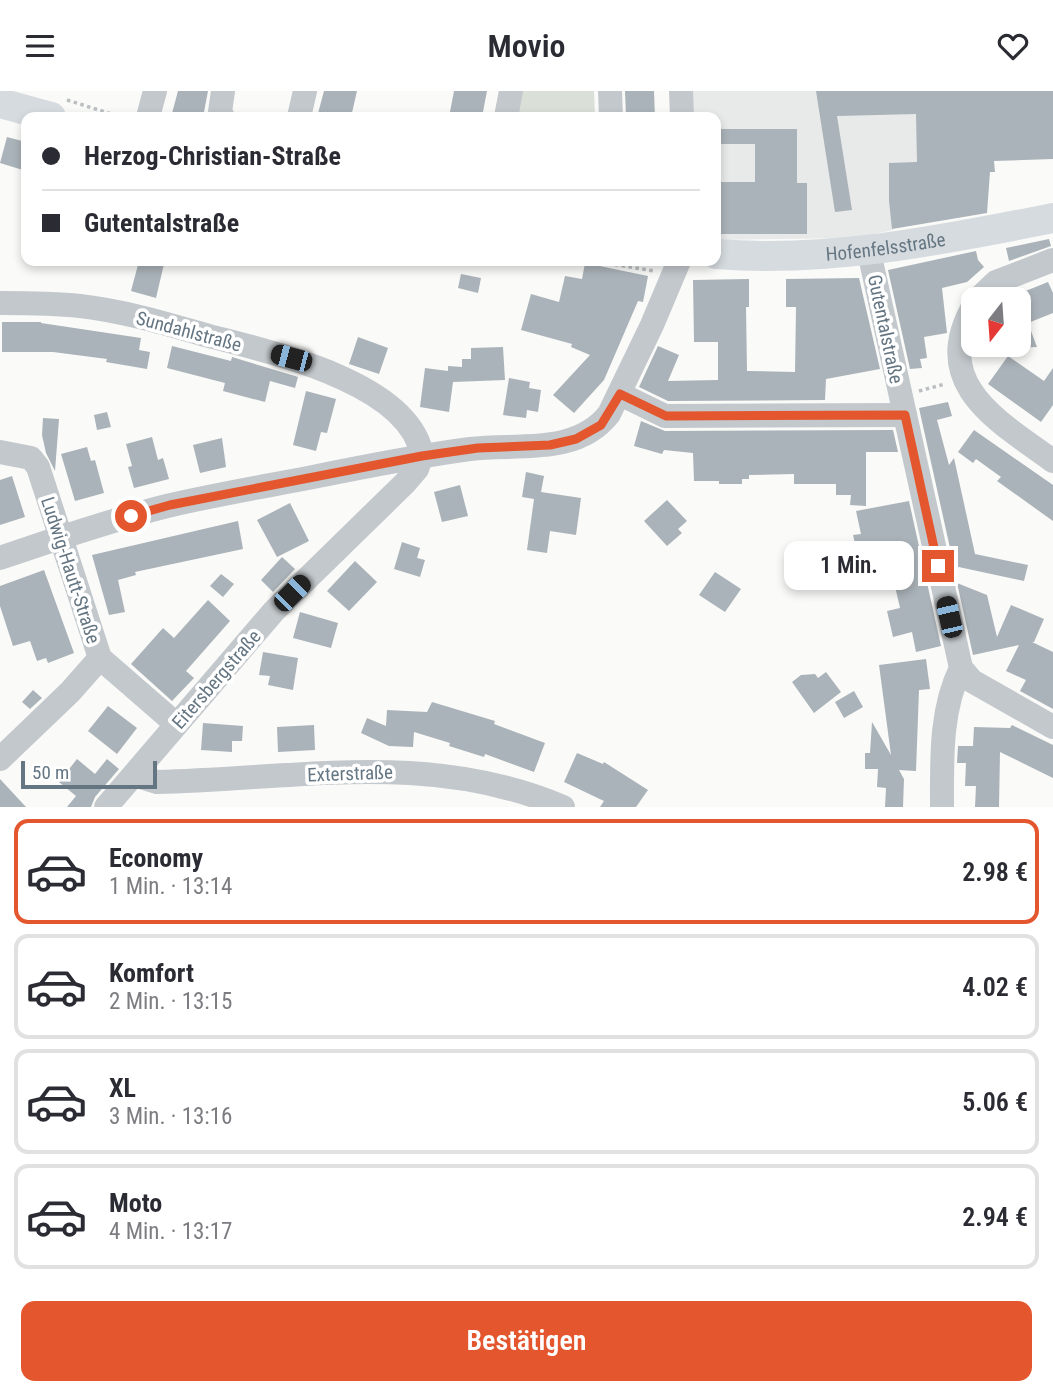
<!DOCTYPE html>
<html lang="de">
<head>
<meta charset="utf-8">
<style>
  body { margin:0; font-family:"Roboto Condensed",sans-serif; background:#f2f2f3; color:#2b2b33; height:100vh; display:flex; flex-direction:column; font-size:26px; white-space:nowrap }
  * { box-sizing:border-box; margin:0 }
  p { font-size:23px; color:#7c7c81 }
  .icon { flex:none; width:38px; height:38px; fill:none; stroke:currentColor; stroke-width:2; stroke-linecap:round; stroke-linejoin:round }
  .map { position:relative; height:716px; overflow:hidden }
  .side { display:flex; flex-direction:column; background:#fff; flex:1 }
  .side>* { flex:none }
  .guide { position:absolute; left:21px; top:21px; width:700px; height:154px; border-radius:14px; box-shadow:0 4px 10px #0003; display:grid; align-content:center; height:154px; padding:0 21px; background:#fff }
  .needle { width:46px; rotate:197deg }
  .controls { position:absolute; left:961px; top:196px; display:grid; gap:14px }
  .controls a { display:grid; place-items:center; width:70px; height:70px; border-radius:14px; background:#fff; box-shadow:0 4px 10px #0003; font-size:35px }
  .scale { position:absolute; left:21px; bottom:18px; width:136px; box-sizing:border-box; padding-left:7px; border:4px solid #657683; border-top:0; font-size:19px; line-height:24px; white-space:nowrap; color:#657683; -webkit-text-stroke:5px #fff; paint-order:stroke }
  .end { position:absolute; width:32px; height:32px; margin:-16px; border:9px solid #e4572e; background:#fff; box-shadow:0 0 0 4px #fff }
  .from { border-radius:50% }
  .bubble { position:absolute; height:49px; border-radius:14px; background:#fff; box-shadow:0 4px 10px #0003; font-size:23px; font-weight:600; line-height:49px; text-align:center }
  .car { position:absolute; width:21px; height:42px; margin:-21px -10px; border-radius:9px; box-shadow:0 0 5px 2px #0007; background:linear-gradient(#222 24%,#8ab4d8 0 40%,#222 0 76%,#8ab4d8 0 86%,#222 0) }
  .guide b { display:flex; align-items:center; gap:24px; height:66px; font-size:26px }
  .guide b+b { border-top:2px solid #e1e1e2 }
  .guide i { width:18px; height:18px; background:#2b2b33 }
  ul { padding:12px 0 0; list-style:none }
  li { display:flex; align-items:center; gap:21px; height:105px; margin:0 14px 10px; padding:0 7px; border:4px solid #e1e1e2; border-radius:14px }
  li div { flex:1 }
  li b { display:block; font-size:26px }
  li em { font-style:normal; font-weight:600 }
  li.selected { border-color:#e4572e }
  li>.icon { width:63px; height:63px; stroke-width:1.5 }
  .action { display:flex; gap:14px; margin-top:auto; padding:14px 21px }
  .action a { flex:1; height:80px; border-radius:14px; background:#e4572e; color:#fff; font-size:28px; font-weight:600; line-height:80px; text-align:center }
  header { display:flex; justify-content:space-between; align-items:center; height:91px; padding:0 21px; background:#fff; font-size:32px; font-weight:600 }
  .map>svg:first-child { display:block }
  .built { fill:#e8e9e9 }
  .green { fill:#dadfd7 }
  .building { fill:#aab3b9 }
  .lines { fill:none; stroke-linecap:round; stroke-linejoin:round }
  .path { stroke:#bbbfc2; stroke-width:3.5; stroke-dasharray:3.5 3.5; stroke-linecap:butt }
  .minor { stroke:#c3c8cc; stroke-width:24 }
  .major { stroke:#d6dbdf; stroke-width:30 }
  .route { stroke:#e4572e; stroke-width:9 }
  .labels { text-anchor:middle; stroke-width:7; stroke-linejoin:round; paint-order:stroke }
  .street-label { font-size:19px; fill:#657683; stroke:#fff }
</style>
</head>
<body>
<header><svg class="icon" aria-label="menu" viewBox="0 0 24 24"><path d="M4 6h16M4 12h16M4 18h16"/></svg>Movio<svg class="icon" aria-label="heart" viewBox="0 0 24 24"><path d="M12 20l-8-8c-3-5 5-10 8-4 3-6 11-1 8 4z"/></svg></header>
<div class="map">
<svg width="1053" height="716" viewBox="0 0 1053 716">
  <rect width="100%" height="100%" fill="#fafaf8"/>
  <path class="built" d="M688,0H1053L889,110L893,139L854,147L716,149V26H689Z"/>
  <path class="green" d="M520,0H594L595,26H515Z"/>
  <g class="building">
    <path d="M178,0H208L203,26H171Z"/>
    <path d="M324,0H357L351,26H317Z"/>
    <path d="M454,0H487L482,26H449Z"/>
    <path d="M625,0H654L655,26H626Z"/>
    <path d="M816,0H1053V68L994,70L995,81H990L987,122L892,138L889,110V72L917,71L916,23L837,25L852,119L835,121Z"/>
    <path d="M716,38H797V92H807V143H716V91H755V53H716Z"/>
    <path d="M7,46L26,51V80L0,72Z"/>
    <path d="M1049,148L1051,155L1009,170L1006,157Z"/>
    <path d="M976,160L978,169L984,176L967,191L942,197L947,242L924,246L927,267L920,268L922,277L910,278L888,179Z"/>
    <path d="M139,170L164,173L156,207L131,200Z"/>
    <path d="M585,172L648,185L643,211L638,210L604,289L574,322L553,304L590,264L571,256L572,253L521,239L531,203L559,211L565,185L582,188Z"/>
    <path d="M461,183L481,187L478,202L458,197Z"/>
    <path d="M859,187L880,278L826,288L825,309L668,310L639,296L658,255L679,264L668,290L718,289V251H694L693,189L749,188V216H746L747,280L795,281L796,216H786V188Z"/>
    <path d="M1048,191L1053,202V222L1028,232L1037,256L1018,257V203Z"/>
    <path d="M2,231H41V232L141,247L139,259L150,261L147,278L106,271L107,268L53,261H2Z"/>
    <path d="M358,246L388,257L379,283L349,273Z"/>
    <path d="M172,255L231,270L232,266L295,285L298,286L295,297L270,290L265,311L223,300L225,292L167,277Z"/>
    <path d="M503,256L505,289L453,291L449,321L420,316L425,277L448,280V275L462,276V268H471V257Z"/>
    <path d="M1008,265L1044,290L1053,277V314L1041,331L988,293Z"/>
    <path d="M509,287L530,291L529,297L541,299L538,321L527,319L526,327L503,324Z"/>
    <path d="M306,300L336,308L327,342L321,341L316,360L293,354Z"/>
    <path d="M948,311L952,325L937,329L949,374L954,367L975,463L1028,474L1024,490L954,475L919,317Z"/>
    <path d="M107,321L111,336L97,339L94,324Z"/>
    <path d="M43,327L59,328L55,380L46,362L42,344Z"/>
    <path d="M641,330L665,340L893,339L898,361H866V415L850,414L851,404H836V393H794V383L749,384V388H742V393H719V390H694L693,362L664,359L662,363L634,355Z"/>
    <path d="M974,339L1053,394V430L997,390L1001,386L976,368L973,372L958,361Z"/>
    <path d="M152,346L158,369L163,367L169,388L134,397L128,376L132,375L126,353Z"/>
    <path d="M222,347L226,376L200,382L193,354Z"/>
    <path d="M87,356L91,370L95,369L104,402L75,410L61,363Z"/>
    <path d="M526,381L544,385L541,401L581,407L576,444L550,440L547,462L527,459L534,408L522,406Z"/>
    <path d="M12,385L25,426L0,434V389Z"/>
    <path d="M460,394L468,425L442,431L434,401Z"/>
    <path d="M667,409L687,430L678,438L682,442L667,455L644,430Z"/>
    <path d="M909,410L941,555L916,561L912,541L893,546L887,520L900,517L886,456L857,461L853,444L861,443L856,420Z"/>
    <path d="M290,412L309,450L277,466L257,429Z"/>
    <path d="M238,430L243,458L135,481L136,484L118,489L125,521L109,524L92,464Z"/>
    <path d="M402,451L420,457L417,467L425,469L420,486L394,478Z"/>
    <path d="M282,466L295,478L273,501L261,489Z"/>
    <path d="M355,470L377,491L349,520L327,500Z"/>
    <path d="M44,479L74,562L48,572L46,567L37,570L30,550L13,555L0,515V495Z"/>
    <path d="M715,481L741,498L725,521L699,504Z"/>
    <path d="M221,483L234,493L223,506L210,495Z"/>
    <path d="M957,492L987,504L997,546L1011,514L1044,528L1034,551H1032L1053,561V618L1020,600L1026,589L1006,580L1019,554L973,564Z"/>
    <path d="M208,509L230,530L186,580L194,587L172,610L131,573L163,537L174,547Z"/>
    <path d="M300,521L338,532L331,557L293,547Z"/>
    <path d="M263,561L298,567L293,599L268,594L270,585L259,584Z"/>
    <path d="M926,568L930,598L919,599L916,680L899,679L904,688L903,716H885L886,697L877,696L878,678H865V662H870L872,631L891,664L879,574Z"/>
    <path d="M826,581L841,601L814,622L792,591L801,584L815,583L818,587Z"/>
    <path d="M33,599L42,607L30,618L22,611Z"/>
    <path d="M854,600L863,616L844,627L835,611Z"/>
    <path d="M432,611L495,630L494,633L545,652L534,681L485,663L484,666L449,655L450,652L414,641L413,656L389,655L361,642L367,627L386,635L387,619L427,621Z"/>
    <path d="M108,615L137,637L117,663L88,640Z"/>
    <path d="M203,632L243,635L242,650H232V661L201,659Z"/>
    <path d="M314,634L315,659L278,661L277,636Z"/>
    <path d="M1012,634L1053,654V687L1000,661L999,716H975L976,695H965L966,672H957L958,655H973L974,636L1010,637Z"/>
    <path d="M577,662L603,673L604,671L648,699L636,716H600L604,710L564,691Z"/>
    <path d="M77,668L95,683L107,668L119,678L95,706L91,716H67L76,705L59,691Z"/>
    <path d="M0,688L26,716H0Z"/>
  </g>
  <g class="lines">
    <g class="path">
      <path d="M67,9L121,26"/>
      <path d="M594,170L654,180"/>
      <path d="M919,300L945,293"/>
    </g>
    <g class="minor">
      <path d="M610,0L611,26"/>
      <path d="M681,0L682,26"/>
      <path d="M148,26L155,0"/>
      <path d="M223,26L220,21L223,0"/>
      <path d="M299,26L305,0"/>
      <path d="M506,26L511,0"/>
      <path d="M869,161L961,577L972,590L1053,636"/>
      <path d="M978,208L996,191L1053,169"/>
      <path d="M0,212C27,212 53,212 80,215C124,220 167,233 209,245C270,261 409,291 422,364"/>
      <path d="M973,216C929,294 1000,331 1053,370"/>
      <path d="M620,303L665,325L905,324"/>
      <path d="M0,361L31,367L38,376L100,567L176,633"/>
      <path d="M0,467C55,448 111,429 167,415C214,404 261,396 308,387C362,376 416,365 470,358C517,352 576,365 609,323L652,234L679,170"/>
      <path d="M0,668L70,601L100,567"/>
      <path d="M134,684L157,691C296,688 430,659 563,716"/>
      <path d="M106,716L274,520L405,392L417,378L422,364"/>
      <path d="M942,716C942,669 940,619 961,577"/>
    </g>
    <g class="major">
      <path d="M0,12L51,26"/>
      <path id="s1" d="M716,163C830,172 942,149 1053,127"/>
    </g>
  </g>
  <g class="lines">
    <path class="route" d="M131,425L170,414L422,365L478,357L550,354L576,348L601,334L620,303L666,325L905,324L938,475"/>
  </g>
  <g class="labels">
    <g class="street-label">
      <text dy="7" stroke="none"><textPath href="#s1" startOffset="170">Hofenfelsstraße</textPath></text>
      <text transform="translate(886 238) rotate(78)" y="7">Gutentalstraße</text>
      <text transform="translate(189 240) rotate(15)" y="7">Sundahlstraße</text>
      <text transform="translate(71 479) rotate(72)" y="7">Ludwig-Hautt-Straße</text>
      <text transform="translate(216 588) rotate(-49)" y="7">Eitersbergstraße</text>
      <text transform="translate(350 682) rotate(-2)" y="7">Exterstraße</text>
    </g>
  </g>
</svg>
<div class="controls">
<a><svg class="needle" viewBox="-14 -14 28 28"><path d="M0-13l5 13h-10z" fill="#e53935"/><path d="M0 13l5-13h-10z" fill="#7c7c81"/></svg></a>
</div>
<div class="scale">50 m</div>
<i class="end from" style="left:131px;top:425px"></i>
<i class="end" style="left:938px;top:475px"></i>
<div class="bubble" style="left:784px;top:450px;width:130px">1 Min.</div>
<i class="car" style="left:291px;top:267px;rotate:285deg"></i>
<i class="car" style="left:292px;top:502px;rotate:45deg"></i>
<i class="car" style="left:949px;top:526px;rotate:347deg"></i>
<div class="guide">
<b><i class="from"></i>Herzog-Christian-Straße</b>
<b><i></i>Gutentalstraße</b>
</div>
</div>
<section class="side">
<ul>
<li class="selected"><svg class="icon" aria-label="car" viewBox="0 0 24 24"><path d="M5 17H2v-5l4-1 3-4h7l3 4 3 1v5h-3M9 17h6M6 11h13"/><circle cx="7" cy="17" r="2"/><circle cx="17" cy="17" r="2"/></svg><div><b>Economy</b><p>1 Min. · 13:14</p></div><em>2.98 €</em></li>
<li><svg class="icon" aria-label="car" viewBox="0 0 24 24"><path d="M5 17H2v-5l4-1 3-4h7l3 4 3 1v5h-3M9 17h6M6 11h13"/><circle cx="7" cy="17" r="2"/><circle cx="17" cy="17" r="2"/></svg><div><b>Komfort</b><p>2 Min. · 13:15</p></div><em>4.02 €</em></li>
<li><svg class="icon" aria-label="car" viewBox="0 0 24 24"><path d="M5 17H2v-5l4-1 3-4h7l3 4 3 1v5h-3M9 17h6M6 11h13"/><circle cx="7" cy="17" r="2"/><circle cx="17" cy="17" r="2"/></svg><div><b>XL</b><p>3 Min. · 13:16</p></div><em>5.06 €</em></li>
<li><svg class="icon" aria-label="car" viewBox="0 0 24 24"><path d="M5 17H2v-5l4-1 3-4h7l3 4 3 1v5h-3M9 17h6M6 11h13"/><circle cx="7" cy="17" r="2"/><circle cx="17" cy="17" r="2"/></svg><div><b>Moto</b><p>4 Min. · 13:17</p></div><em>2.94 €</em></li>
</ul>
<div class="action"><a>Bestätigen</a></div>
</section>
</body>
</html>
